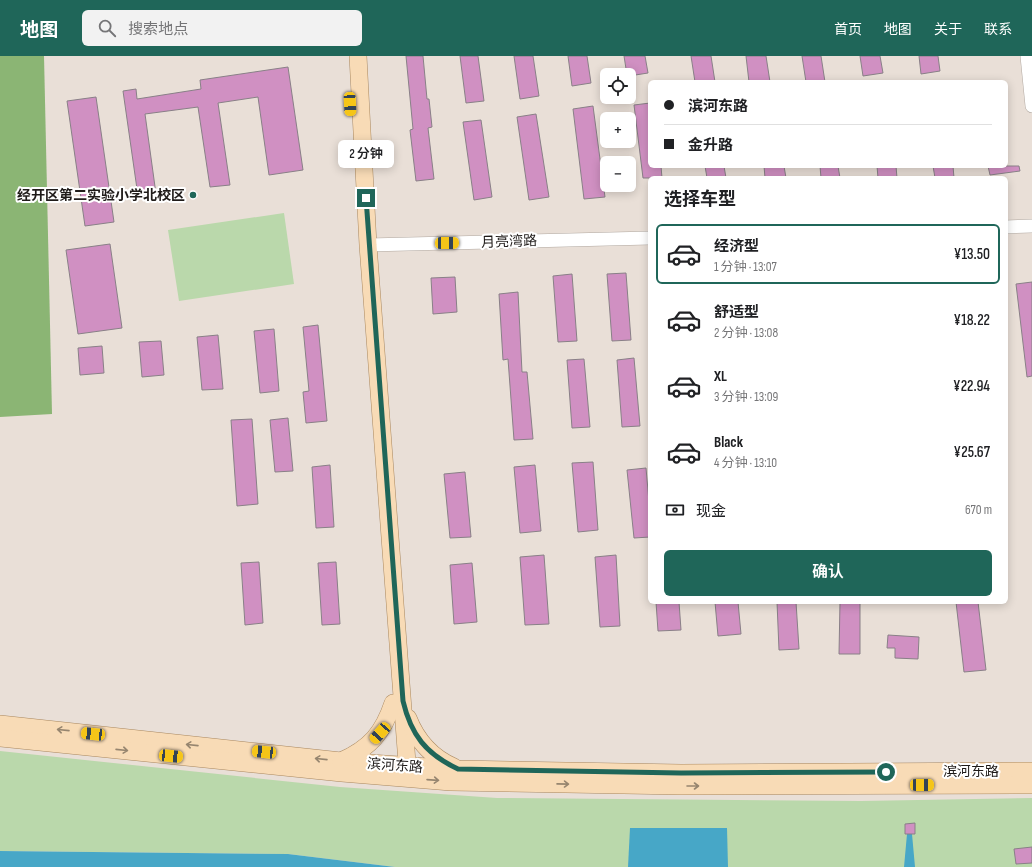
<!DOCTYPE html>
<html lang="zh">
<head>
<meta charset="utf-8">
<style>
  body { margin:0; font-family:"Sofia Sans Condensed","Noto Sans SC",sans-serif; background:#f2f2f2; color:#202124; height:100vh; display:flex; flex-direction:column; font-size:15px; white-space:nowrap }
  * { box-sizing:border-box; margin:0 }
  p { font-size:13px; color:#757577 }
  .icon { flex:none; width:22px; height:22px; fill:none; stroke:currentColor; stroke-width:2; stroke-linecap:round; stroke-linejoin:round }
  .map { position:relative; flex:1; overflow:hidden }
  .side { position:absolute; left:648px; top:120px; width:360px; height:428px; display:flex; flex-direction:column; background:#fff; border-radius:6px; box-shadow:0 2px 10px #0003 }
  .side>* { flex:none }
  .hud { position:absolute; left:648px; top:24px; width:360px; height:88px; border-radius:6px; box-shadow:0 2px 10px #0003; display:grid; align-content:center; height:88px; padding:0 16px; background:#fff }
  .fabs { position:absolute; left:600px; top:12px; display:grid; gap:8px }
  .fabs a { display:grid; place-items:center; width:36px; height:36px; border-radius:6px; background:#fff; box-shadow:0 2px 10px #0003; font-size:20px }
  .end { position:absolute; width:18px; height:18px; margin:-9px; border:5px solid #1f6659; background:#fff; box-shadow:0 0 0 2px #fff }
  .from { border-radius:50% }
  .bubble { position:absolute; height:28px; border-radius:6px; background:#fff; box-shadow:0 2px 10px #0003; font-size:13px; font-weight:600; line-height:28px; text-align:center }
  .car { position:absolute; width:12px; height:24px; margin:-12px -6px; border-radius:5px; box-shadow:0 0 3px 1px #0007; background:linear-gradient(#f5c518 24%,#345 0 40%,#f5c518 0 76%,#345 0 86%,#f5c518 0) }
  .hud b { display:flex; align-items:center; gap:14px; height:38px; font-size:15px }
  .hud b+b { border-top:1px solid #e0e0e0 }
  .hud i { width:10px; height:10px; background:#202124 }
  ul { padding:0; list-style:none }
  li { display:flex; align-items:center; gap:12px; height:60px; margin:0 8px 6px; padding:0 8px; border:2px solid transparent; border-radius:6px }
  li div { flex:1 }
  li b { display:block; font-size:15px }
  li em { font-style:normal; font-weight:600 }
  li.active { border-color:#1f6659 }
  li>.icon { width:36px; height:36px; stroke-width:1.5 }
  h2 { padding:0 16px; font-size:18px; line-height:48px }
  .pay { display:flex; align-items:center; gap:10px; height:44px; padding:0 16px; font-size:15px }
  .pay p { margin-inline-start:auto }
  .cta { display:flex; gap:8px; margin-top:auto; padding:8px 16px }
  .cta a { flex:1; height:46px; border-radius:6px; background:#1f6659; color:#fff; font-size:16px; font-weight:600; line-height:46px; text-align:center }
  header { display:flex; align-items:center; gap:24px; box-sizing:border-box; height:56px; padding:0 20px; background:#1f6659; color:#fff }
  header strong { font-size:19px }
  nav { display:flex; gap:22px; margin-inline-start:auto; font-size:14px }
  .search { width:280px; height:36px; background:#f2f2f2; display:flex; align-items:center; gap:10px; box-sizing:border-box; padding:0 14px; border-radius:6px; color:#757577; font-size:15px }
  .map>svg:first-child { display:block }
  .green { fill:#bad8ab }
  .forest { fill:#8bb574 }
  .water { fill:#47a7c7 }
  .building { fill:#d090c2; stroke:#898087 }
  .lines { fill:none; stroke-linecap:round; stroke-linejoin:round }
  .minor-casing { stroke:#b1a8a0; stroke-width:14 }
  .major-casing { stroke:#a98860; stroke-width:18 }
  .minor { stroke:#fff; stroke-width:13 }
  .major { stroke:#f8dbb6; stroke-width:17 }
  .oneway { stroke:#96856f }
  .route { stroke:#1f6659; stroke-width:5 }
  .poi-dot { fill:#1f6659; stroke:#fff; stroke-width:1.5 }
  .labels { text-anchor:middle; stroke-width:4; stroke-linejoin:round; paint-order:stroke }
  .poi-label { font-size:14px; font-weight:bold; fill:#1f1b19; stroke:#fff; text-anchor:end }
  .street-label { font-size:14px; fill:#1f1b19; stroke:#fff }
</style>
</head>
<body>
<header>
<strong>地图</strong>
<div class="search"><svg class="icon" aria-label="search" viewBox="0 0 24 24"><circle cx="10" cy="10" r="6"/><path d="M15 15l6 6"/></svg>搜索地点</div>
<nav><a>首页</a><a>地图</a><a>关于</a><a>联系</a></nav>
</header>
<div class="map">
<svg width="1032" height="811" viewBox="0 0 1032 811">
  <rect width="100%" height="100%" fill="#e9dfd7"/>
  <g class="green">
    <path d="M284,157L294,228L179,245L168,174Z"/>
    <path d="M0,695L340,731L497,742L861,745L1032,742V811H395L288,798L0,795Z"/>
  </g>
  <path class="forest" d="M0,0H44L52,358L0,361Z"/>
  <g class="water">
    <path d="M630,772H727L728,811H628Z"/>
    <path d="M907,778H912L915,811H904Z"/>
    <path d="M0,795L288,798L395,811H0Z"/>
  </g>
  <g class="building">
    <path d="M406,0H423L427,43H429L432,71L428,72L434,123L416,125L410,74L413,73Z"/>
    <path d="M460,0H478L484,45L466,47Z"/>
    <path d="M514,0H533L539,40L520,43Z"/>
    <path d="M568,0H587L591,27L572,30Z"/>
    <path d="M624,0H645L648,17L629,20L627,19Z"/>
    <path d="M691,0H711L715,26H695Z"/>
    <path d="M746,0H766L770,26H749Z"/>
    <path d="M802,0H821L825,26H806Z"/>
    <path d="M860,0H880L883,17L863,20Z"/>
    <path d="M919,0H938L940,15L921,18Z"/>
    <path d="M288,11L303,114L269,119L258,41L218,47L230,129L210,131L198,51L145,58L156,138L138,140L123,35L136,33L137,43L201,33L200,24Z"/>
    <path d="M96,41L114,166L85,170L67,45Z"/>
    <path d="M650,47V110H661L662,122H643L634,49Z"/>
    <path d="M593,50L605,141L584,143L573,53Z"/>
    <path d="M536,58L549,141L529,144L517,61Z"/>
    <path d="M481,64L492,141L474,144L463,66Z"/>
    <path d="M705,110H724L726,122H707Z"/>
    <path d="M764,110H784L786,122H765Z"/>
    <path d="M820,110H838L840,122H821Z"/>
    <path d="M877,110H896L897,122H878Z"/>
    <path d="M933,110H953L954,122H935Z"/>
    <path d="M988,110H1019L1020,115L990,119Z"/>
    <path d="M110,188L122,272L78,278L66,194Z"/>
    <path d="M626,217L631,284L612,285L607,218Z"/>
    <path d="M572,218L577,285L558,286L553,220Z"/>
    <path d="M455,221L457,256L433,258L431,222Z"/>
    <path d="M1032,226V320L1027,321L1016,228Z"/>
    <path d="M518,236L522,316H527L533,383L514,384L508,303L503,304L499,238Z"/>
    <path d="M318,269L327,365L306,367L303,336L309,335L303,271Z"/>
    <path d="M274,273L279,335L260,337L254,275Z"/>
    <path d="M218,279L223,333L202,334L197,281Z"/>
    <path d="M161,285L164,319L142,321L139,286Z"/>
    <path d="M102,290L104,317L80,319L78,292Z"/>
    <path d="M634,302L640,370L622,371L617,304Z"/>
    <path d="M584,303L590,371L572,372L567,304Z"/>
    <path d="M288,362L293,415L275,416L270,364Z"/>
    <path d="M252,363L258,448L237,450L231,364Z"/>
    <path d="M593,406L598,474L578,476L572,407Z"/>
    <path d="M330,409L334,471L316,472L312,411Z"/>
    <path d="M535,409L541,475L520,477L514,411Z"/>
    <path d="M646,412L650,457V481L634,482L627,414Z"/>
    <path d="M465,416L471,481L450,482L444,418Z"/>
    <path d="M544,499L549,568L525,569L520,501Z"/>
    <path d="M616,499L620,570L600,571L595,501Z"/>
    <path d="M259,506L263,567L245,569L241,507Z"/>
    <path d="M336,506L340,568L322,569L318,507Z"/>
    <path d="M472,507L477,566L454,568L450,509Z"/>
    <path d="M656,546H679L681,574L658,575Z"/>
    <path d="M715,546H738L741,578L718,580Z"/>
    <path d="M777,546H796L799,593L779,594Z"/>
    <path d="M840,546H860V598H839Z"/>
    <path d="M956,546H978L986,614L964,616Z"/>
    <path d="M888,579L919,581L918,603L895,602V592H887Z"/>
    <path d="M915,767V778H905V768Z"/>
    <path d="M1032,791V807L1016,808L1014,793Z"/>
  </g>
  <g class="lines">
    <g class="minor-casing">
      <g id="minor">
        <path d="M1027,0L1032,50"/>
        <path d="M1006,171L1032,170"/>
        <path d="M368,189L650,182"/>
      </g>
    </g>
    <g class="major-casing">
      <g id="major">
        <path d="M358,0L368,189L408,720"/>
        <path d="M408,662C417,685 431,701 454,711"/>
        <path d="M0,668L341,705L458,713L681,717L1032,715"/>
        <path d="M0,682L342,717L451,726L681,730L1032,729"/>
        <path d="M341,705C370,692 383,677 393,647"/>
      </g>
    </g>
    <use href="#minor" class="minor"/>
    <use href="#major" class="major"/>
  </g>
  <defs><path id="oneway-shaft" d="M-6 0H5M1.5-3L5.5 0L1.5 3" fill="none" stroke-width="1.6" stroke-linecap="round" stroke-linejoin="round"/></defs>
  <g class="oneway">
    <use href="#oneway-shaft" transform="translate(63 674) rotate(-174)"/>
    <use href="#oneway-shaft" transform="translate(192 689) rotate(-174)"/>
    <use href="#oneway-shaft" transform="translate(122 694) rotate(6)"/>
    <use href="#oneway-shaft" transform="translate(321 703) rotate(-174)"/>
    <use href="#oneway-shaft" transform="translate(433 724) rotate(4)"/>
    <use href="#oneway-shaft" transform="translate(563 728) rotate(1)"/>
    <use href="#oneway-shaft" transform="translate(693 730)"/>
  </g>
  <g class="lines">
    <path class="route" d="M366,142L403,645C411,679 426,698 458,713L681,717L886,716"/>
  </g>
  <circle class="poi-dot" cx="193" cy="139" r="4"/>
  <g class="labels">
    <g class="poi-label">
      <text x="185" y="144">经开区第二实验小学北校区</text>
    </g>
    <g class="street-label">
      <text transform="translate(509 185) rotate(-2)" y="5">月亮湾路</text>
      <text transform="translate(395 709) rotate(4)" y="5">滨河东路</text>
      <text x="971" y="720">滨河东路</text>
    </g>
  </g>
</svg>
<div class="fabs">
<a><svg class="icon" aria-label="locate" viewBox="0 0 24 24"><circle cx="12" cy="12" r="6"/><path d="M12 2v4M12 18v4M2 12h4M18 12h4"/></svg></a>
<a>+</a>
<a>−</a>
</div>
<i class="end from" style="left:886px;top:716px"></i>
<i class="end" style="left:366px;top:142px"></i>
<div class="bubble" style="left:338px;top:84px;width:56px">2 分钟</div>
<i class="car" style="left:350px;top:48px;rotate:177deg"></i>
<i class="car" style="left:447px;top:187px;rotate:89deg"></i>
<i class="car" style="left:380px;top:677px;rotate:222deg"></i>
<i class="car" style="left:93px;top:678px;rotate:276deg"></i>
<i class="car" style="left:264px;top:696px;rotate:276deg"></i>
<i class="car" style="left:171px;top:700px;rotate:96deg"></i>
<i class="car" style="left:922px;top:729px;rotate:90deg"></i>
<div class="hud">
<b><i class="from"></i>滨河东路</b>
<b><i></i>金升路</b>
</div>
<section class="side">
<h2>选择车型</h2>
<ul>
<li class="active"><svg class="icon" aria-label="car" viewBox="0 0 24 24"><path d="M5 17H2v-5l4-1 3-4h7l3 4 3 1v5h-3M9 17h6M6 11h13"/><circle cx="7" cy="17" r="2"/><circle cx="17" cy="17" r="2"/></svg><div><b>经济型</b><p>1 分钟 · 13:07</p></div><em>¥13.50</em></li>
<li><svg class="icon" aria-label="car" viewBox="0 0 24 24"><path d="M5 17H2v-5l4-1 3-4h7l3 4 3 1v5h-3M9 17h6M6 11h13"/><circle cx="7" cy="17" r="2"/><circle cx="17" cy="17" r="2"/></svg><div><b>舒适型</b><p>2 分钟 · 13:08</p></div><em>¥18.22</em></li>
<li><svg class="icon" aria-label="car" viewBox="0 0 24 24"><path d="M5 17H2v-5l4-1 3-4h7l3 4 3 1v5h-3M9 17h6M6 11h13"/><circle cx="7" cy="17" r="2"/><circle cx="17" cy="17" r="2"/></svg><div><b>XL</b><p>3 分钟 · 13:09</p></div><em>¥22.94</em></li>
<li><svg class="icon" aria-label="car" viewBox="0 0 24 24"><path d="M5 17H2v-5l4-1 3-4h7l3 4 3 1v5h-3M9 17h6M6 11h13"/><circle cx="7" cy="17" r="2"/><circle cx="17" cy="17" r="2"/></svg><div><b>Black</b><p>4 分钟 · 13:10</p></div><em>¥25.67</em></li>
</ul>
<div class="pay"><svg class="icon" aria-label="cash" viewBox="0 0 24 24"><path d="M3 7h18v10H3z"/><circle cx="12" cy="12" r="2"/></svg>现金<p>670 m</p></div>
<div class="cta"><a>确认</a></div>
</section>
</div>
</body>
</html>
